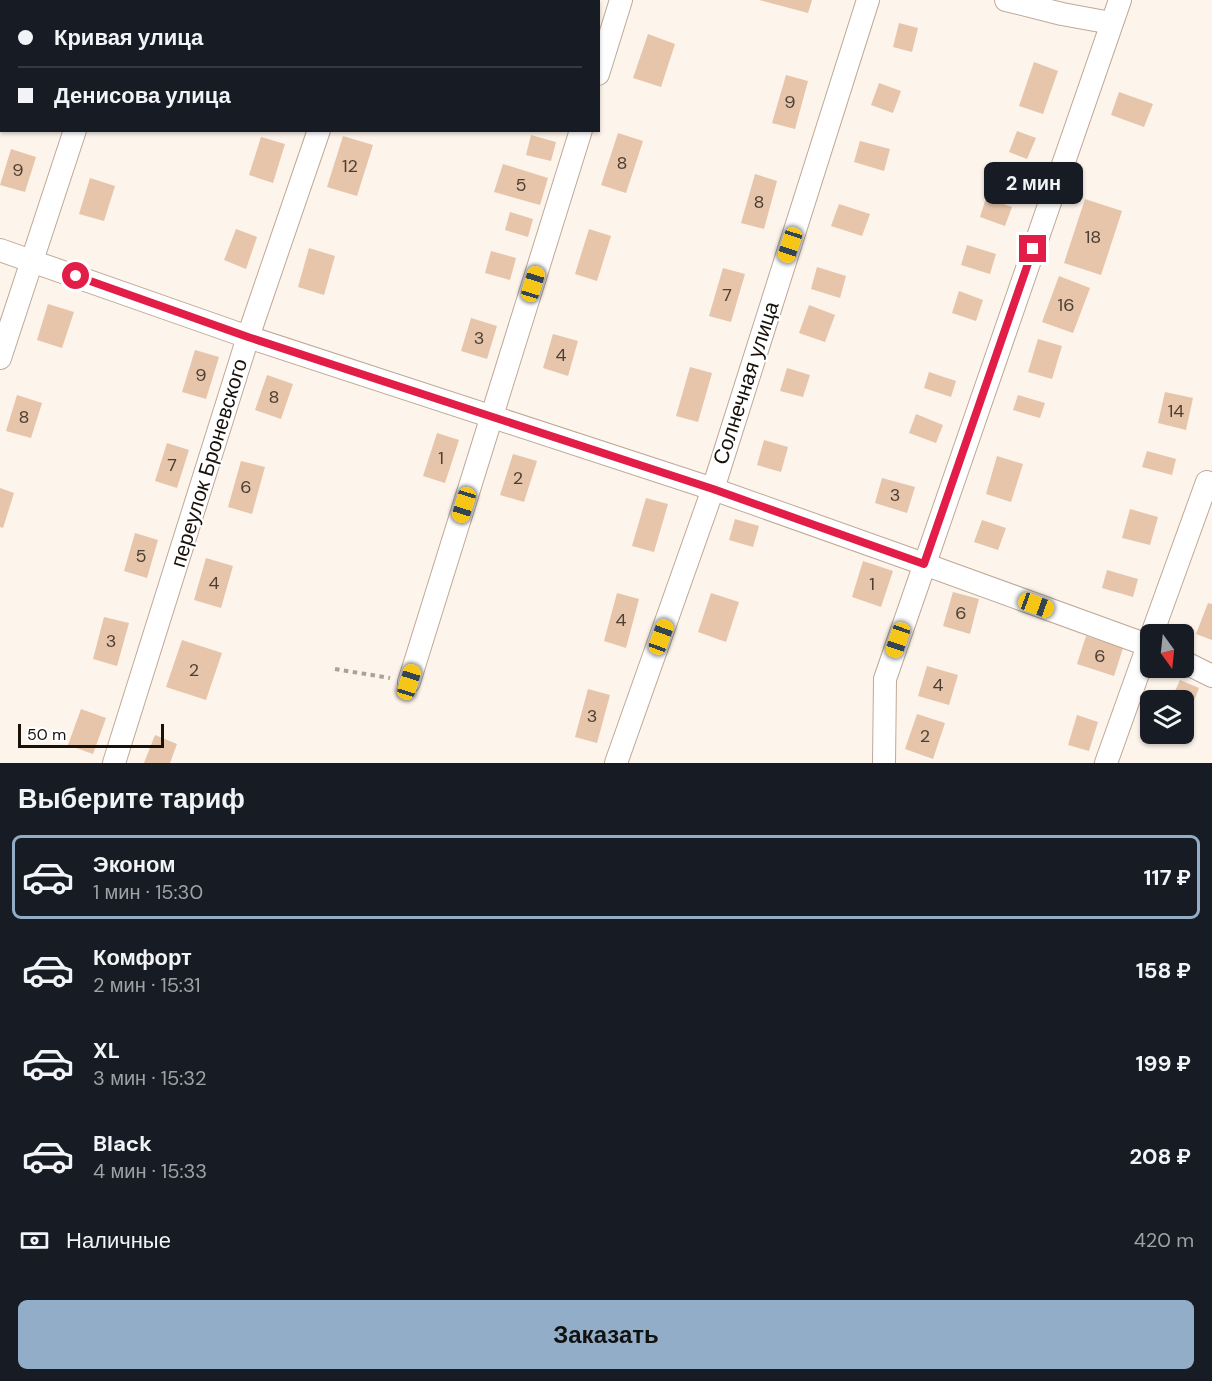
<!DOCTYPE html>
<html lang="ru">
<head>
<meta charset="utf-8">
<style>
  body { margin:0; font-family:"DM Sans",sans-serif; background:#242831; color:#f1f3f6; height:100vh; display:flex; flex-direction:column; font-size:22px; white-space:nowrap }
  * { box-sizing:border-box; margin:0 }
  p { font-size:20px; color:#9ea1a6 }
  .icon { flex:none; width:33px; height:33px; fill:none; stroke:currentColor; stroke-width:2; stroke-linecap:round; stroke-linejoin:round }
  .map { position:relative; height:763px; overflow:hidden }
  .panel { display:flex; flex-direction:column; background:#171b24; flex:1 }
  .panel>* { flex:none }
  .hud { position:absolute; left:0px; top:0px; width:600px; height:132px; box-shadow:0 2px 4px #0004; display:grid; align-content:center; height:132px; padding:0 18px; background:#171b24 }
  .needle { width:39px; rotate:165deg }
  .controls { position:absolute; left:1140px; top:624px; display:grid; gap:12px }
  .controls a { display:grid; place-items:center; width:54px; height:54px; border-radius:9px; background:#171b24; box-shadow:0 2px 4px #0004; font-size:30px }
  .scale { position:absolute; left:18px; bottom:15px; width:146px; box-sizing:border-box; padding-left:6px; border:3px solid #19110b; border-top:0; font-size:16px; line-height:21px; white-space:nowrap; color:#19110b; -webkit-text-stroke:4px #fff; paint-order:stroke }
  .end { position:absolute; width:27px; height:27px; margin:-14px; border:8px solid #e11d48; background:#fff; box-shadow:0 0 0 3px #fff }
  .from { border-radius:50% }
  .bubble { position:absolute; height:42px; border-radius:9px; background:#171b24; box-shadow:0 2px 4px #0004; font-size:20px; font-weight:700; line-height:42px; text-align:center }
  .car { position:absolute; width:18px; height:36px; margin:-18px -9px; border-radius:8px; box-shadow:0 0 4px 2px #0007; background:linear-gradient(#f5c518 24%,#345 0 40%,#f5c518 0 76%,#345 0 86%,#f5c518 0) }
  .hud b { display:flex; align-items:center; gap:21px; height:57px; font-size:22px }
  .hud b+b { border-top:2px solid #363941 }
  .hud i { width:15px; height:15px; background:#f1f3f6 }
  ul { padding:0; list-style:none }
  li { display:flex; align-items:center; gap:18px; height:84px; margin:0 12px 9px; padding:0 6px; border:3px solid transparent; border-radius:9px }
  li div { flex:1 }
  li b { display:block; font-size:22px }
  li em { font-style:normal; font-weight:700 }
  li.active { border-color:#92adc8 }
  li>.icon { width:54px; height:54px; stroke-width:1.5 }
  h2 { padding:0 18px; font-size:27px; line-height:72px }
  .pay { display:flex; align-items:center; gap:15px; height:66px; padding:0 18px; font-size:22px }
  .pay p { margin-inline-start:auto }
  .cta { display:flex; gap:12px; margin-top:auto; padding:12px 18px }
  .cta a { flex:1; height:69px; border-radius:9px; background:#92adc8; color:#111; font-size:24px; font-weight:700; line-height:69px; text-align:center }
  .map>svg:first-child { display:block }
  .building { fill:#e6c5aa }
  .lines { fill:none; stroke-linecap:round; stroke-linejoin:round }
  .street-casing { stroke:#bfa997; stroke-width:24 }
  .path { stroke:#aaa29a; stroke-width:4; stroke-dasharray:4.5 4.5; stroke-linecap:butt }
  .street { stroke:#fff; stroke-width:22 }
  .route { stroke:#e11d48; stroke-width:8 }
  .labels { text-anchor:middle; stroke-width:4.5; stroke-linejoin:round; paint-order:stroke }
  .number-label { font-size:18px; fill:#4c3e33 }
  .street-label { font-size:21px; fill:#19110b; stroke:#fff }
</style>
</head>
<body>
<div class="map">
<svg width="1212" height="763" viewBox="0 0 1212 763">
  <rect width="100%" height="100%" fill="#fdf4ec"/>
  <g class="building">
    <path d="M759,0H812L808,13Z"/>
    <path d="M899,23L918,28L912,52L893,47Z"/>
    <path d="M648,34L675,44L661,87L633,78Z"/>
    <path d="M1034,62L1058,71L1043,114L1019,106Z"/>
    <path d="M786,75L808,81L795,129L772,123Z"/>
    <path d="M879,83L901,91L893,113L871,105Z"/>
    <path d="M1119,92L1153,104L1144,127L1111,115Z"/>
    <path d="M1017,131L1036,138L1027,159L1009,152Z"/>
    <path d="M618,133L643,141L626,193L601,185Z"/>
    <path d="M531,135L556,142L551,161L526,155Z"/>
    <path d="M343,136L373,145L357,196L327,187Z"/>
    <path d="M261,137L285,144L273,183L249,175Z"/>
    <path d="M860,141L890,149L884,171L854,162Z"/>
    <path d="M11,149L36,157L25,192L0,185Z"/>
    <path d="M503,164L548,178L540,205L494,192Z"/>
    <path d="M755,174L777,181L764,229L741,223Z"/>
    <path d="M90,178L115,186L104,221L79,214Z"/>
    <path d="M986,198L1012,207L1005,226L980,217Z"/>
    <path d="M1085,199L1122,211L1101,275L1064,263Z"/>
    <path d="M839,204L870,214L862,236L831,226Z"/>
    <path d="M510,212L533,219L528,237L505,230Z"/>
    <path d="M236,229L257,237L246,269L224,260Z"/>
    <path d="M589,229L611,236L597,281L575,274Z"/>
    <path d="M967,245L996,254L990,274L961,265Z"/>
    <path d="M309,248L335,256L324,295L298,287Z"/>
    <path d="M491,251L516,258L510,280L485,273Z"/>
    <path d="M817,267L846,276L840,298L811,289Z"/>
    <path d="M723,268L745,274L731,322L709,316Z"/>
    <path d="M1059,276L1090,288L1073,333L1042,322Z"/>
    <path d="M959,291L983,300L976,321L952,313Z"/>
    <path d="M48,304L74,312L62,348L37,340Z"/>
    <path d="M809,305L835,315L825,342L799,333Z"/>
    <path d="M471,318L497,326L487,359L461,351Z"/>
    <path d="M553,334L578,341L568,376L543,368Z"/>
    <path d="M1038,339L1062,346L1052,379L1028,372Z"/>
    <path d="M195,350L219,357L206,399L182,392Z"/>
    <path d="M690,367L712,373L698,422L676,416Z"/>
    <path d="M787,368L810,375L803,397L780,391Z"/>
    <path d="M929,372L956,381L951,397L924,388Z"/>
    <path d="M267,375L293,384L281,419L255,410Z"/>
    <path d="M1165,392L1193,398L1186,430L1158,423Z"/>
    <path d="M17,395L42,403L31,438L6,431Z"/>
    <path d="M1018,395L1045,403L1040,418L1013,410Z"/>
    <path d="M916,414L943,425L936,443L909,433Z"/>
    <path d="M437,433L459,440L445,483L423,476Z"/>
    <path d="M764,440L788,447L781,472L757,465Z"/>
    <path d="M167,443L189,450L177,488L155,481Z"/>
    <path d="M1147,451L1176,459L1172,475L1142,467Z"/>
    <path d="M513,454L537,461L524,502L500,495Z"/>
    <path d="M997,456L1023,464L1011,502L986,494Z"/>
    <path d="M241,461L265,467L252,514L228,507Z"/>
    <path d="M882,478L915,487L907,513L875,503Z"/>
    <path d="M0,488L14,493L3,528L0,527Z"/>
    <path d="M646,498L668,504L654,552L632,546Z"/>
    <path d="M1130,509L1158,517L1150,545L1122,538Z"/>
    <path d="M735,519L759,526L753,547L729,540Z"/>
    <path d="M982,520L1006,528L998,550L974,542Z"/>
    <path d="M135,533L158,540L147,578L124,571Z"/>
    <path d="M206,558L233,566L221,608L194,600Z"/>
    <path d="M863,561L893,571L881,607L852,597Z"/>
    <path d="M1107,570L1138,579L1133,597L1102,588Z"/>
    <path d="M953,592L979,599L970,634L943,626Z"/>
    <path d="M617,593L639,599L626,648L604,641Z"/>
    <path d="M711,593L739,602L726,642L698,632Z"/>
    <path d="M1208,603L1212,604V640L1196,634Z"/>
    <path d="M104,617L129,623L117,666L93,659Z"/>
    <path d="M1086,636L1123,648L1114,676L1077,664Z"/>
    <path d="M182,640L222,653L206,700L166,687Z"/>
    <path d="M927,666L958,675L949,705L918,696Z"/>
    <path d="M1180,680L1199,688L1189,713L1184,711V700H1171Z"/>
    <path d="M588,689L610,695L597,743L575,737Z"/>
    <path d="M81,709L106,718L93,754L68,745Z"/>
    <path d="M917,714L945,723L933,759L905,749Z"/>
    <path d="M1077,715L1098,722L1089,751L1068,745Z"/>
    <path d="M155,735L177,744L170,763H144Z"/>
  </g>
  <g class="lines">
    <g class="street-casing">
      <g id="street">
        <path d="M1006,0L1062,14L1111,23"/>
        <path d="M119,2L120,0"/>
        <path d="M362,2L363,0"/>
        <path d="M598,74L621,0"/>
        <path d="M0,250L248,337L713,489L924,564L1150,646"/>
        <path d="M0,358L75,130"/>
        <path d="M1152,634L1207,482"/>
        <path d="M1184,662L1212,676"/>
        <path d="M409,682L581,130"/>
        <path d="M114,763L248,337L319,130"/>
        <path d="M616,763L713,489L868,0"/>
        <path d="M884,763L885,679L1120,0"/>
        <path d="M1106,763L1150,640"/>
      </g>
    </g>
    <path class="path" d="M335,669L390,678"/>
    <use href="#street" class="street"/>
  </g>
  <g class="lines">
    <path class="route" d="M76,276L248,337L713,489L924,564L1033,249"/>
  </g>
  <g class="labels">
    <g class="number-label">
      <text x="790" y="108">9</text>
      <text x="622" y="169">8</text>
      <text x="350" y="172">12</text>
      <text x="18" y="176">9</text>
      <text x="521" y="191">5</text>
      <text x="759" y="208">8</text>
      <text x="1093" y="243">18</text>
      <text x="727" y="301">7</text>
      <text x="1066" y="311">16</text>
      <text x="479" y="344">3</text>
      <text x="561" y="361">4</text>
      <text x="201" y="381">9</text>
      <text x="274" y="403">8</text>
      <text x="1176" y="417">14</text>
      <text x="24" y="423">8</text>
      <text x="441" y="464">1</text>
      <text x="172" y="471">7</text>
      <text x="518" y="484">2</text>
      <text x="246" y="493">6</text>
      <text x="895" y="501">3</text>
      <text x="141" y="562">5</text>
      <text x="214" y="589">4</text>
      <text x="872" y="590">1</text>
      <text x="961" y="619">6</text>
      <text x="621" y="626">4</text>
      <text x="111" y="647">3</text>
      <text x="1100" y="662">6</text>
      <text x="194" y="676">2</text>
      <text x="938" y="691">4</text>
      <text x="592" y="722">3</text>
      <text x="925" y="742">2</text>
    </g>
    <g class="street-label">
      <text transform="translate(746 383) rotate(-72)" y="7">Солнечная улица</text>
      <text transform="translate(209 463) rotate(-73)" y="7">переулок Броневского</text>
    </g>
  </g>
</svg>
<div class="controls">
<a><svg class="needle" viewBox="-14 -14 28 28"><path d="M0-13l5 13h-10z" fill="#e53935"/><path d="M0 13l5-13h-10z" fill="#9ea1a6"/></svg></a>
<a><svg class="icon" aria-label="layers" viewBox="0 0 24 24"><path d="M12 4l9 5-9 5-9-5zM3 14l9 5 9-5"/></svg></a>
</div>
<div class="scale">50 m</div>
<i class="end from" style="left:76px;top:276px"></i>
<i class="end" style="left:1033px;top:249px"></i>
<div class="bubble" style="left:984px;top:162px;width:99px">2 мин</div>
<i class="car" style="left:790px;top:245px;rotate:198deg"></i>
<i class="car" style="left:533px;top:284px;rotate:17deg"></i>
<i class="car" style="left:464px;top:505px;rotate:197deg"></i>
<i class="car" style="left:1036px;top:605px;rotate:110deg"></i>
<i class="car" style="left:661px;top:637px;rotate:20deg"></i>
<i class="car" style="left:898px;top:640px;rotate:199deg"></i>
<i class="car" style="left:409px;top:682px;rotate:17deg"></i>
<div class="hud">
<b><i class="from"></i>Кривая улица</b>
<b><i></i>Денисова улица</b>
</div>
</div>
<section class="panel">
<h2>Выберите тариф</h2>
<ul>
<li class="active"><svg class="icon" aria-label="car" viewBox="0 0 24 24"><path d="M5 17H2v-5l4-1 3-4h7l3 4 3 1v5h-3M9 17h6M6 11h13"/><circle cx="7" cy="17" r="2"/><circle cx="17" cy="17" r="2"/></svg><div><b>Эконом</b><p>1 мин · 15:30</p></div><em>117 ₽</em></li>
<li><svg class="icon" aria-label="car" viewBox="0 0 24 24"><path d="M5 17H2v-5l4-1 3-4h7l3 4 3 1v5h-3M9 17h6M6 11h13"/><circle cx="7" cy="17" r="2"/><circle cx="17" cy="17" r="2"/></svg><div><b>Комфорт</b><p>2 мин · 15:31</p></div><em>158 ₽</em></li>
<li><svg class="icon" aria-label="car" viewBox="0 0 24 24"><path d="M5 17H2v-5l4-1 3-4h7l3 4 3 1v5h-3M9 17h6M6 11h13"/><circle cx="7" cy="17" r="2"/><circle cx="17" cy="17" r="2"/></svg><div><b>XL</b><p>3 мин · 15:32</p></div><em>199 ₽</em></li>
<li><svg class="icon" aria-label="car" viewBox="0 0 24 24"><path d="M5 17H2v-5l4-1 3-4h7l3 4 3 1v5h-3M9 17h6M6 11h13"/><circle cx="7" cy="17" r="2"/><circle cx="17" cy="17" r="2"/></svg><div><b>Black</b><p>4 мин · 15:33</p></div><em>208 ₽</em></li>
</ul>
<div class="pay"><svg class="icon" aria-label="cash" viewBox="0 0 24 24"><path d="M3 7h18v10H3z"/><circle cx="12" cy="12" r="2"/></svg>Наличные<p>420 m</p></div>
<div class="cta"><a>Заказать</a></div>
</section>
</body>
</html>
